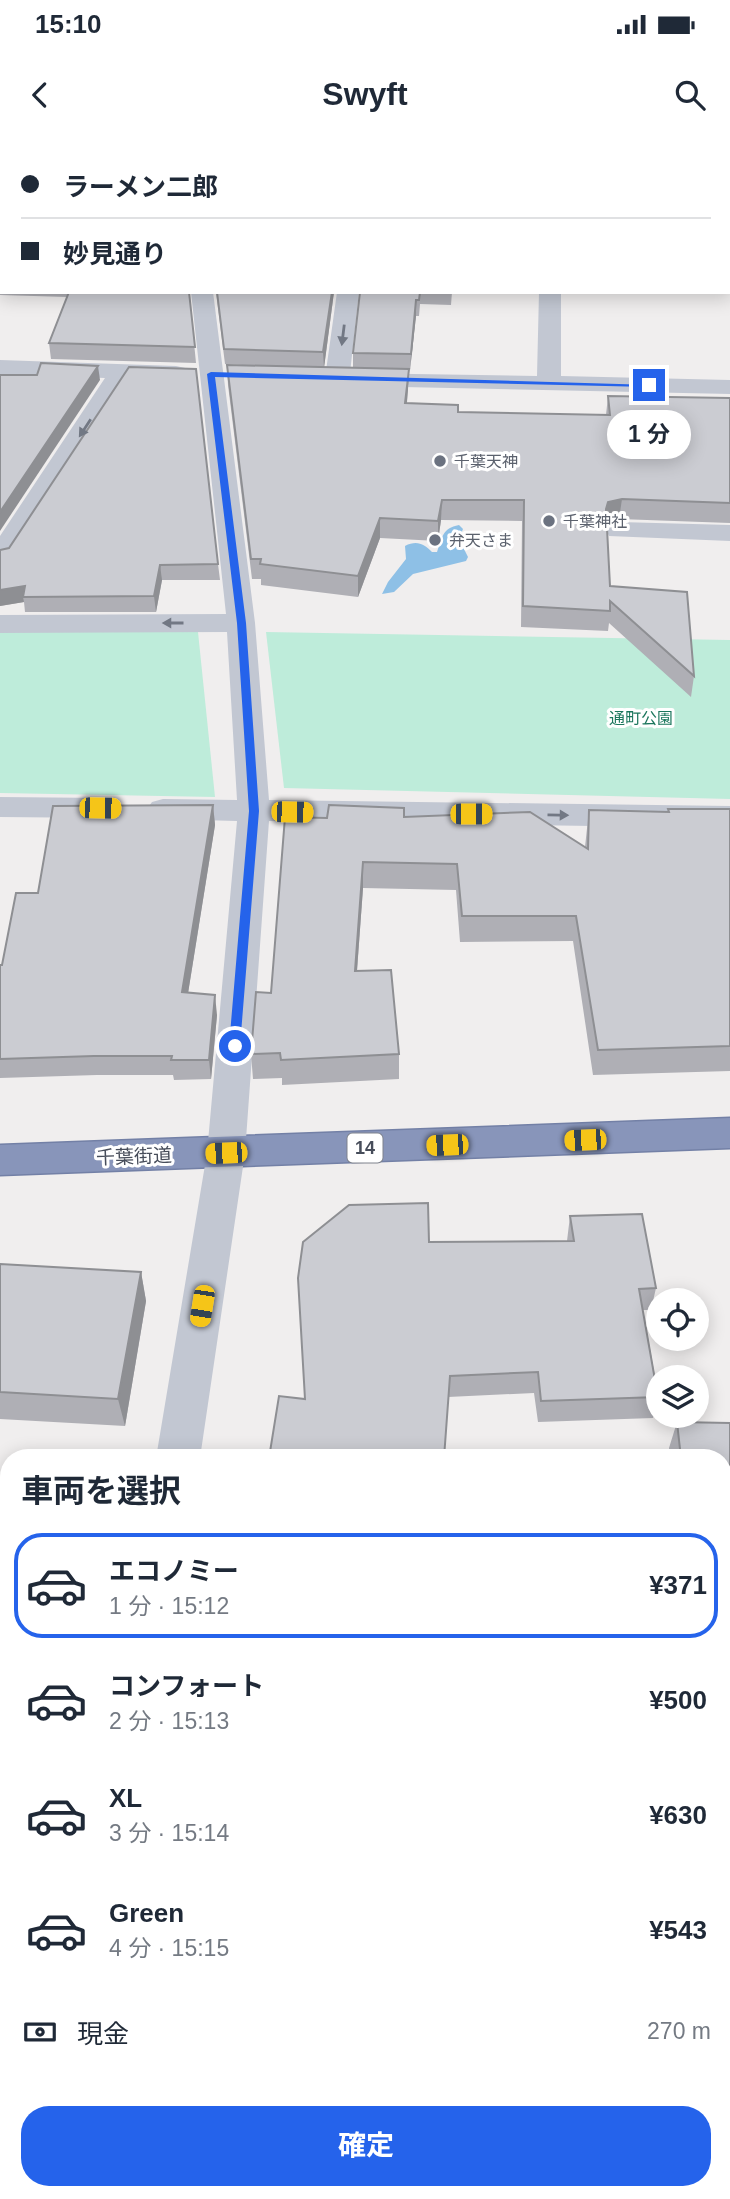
<!DOCTYPE html>
<html lang="ja">
<head>
<meta charset="utf-8">
<style>
  body { margin:0; font-family:Arial,"Noto Sans JP",sans-serif; background:#f2f2f3; color:#1f2937; height:100vh; display:flex; flex-direction:column; font-size:26px; white-space:nowrap }
  * { box-sizing:border-box; margin:0 }
  p { font-size:23px; color:#747a83 }
  .icon { flex:none; width:38px; height:38px; fill:none; stroke:currentColor; stroke-width:2; stroke-linecap:round; stroke-linejoin:round }
  .map { position:relative; flex:1; overflow:hidden }
  .drawer { position:absolute; left:0px; top:1309px; width:732px; height:751px; display:flex; flex-direction:column; background:#fff; border-radius:28px 28px 0 0; box-shadow:0 4px 18px #0003 }
  .drawer>* { flex:none }
  .guide { position:absolute; left:0px; top:0px; width:732px; height:154px; box-shadow:0 4px 18px #0003; display:grid; align-content:center; height:154px; padding:0 21px; background:#fff }
  .fabs { position:absolute; left:646px; top:1148px; display:grid; gap:14px }
  .fabs a { display:grid; place-items:center; width:63px; height:63px; border-radius:50%; background:#fff; box-shadow:0 4px 18px #0003; font-size:35px }
  .end { position:absolute; width:32px; height:32px; margin:-16px; border:9px solid #2563eb; background:#fff; box-shadow:0 0 0 4px #fff }
  .from { border-radius:50% }
  .bubble { position:absolute; height:49px; border-radius:24px; background:#fff; box-shadow:0 4px 18px #0003; font-size:23px; font-weight:700; line-height:49px; text-align:center }
  .car { position:absolute; width:21px; height:42px; margin:-21px -10px; border-radius:9px; box-shadow:0 0 5px 2px #0007; background:linear-gradient(#f5c518 24%,#345 0 40%,#f5c518 0 76%,#345 0 86%,#f5c518 0) }
  .guide b { display:flex; align-items:center; gap:24px; height:66px; font-size:26px }
  .guide b+b { border-top:2px solid #e0e1e3 }
  .guide i { width:18px; height:18px; background:#1f2937 }
  ul { padding:0; list-style:none }
  li { display:flex; align-items:center; gap:21px; height:105px; margin:0 14px 10px; padding:0 7px; border:4px solid transparent; border-radius:28px }
  li div { flex:1 }
  li b { display:block; font-size:26px }
  li em { font-style:normal; font-weight:700 }
  li.active { border-color:#2563eb }
  li>.icon { width:63px; height:63px; stroke-width:1.5 }
  h2 { padding:0 21px; font-size:32px; line-height:84px }
  .pay { display:flex; align-items:center; gap:18px; height:77px; padding:0 21px; font-size:26px }
  .pay p { margin-inline-start:auto }
  .button { display:flex; gap:14px; margin-top:auto; padding:14px 21px }
  .button a { flex:1; height:80px; border-radius:28px; background:#2563eb; color:#fff; font-size:28px; font-weight:700; line-height:80px; text-align:center }
  .status { display:flex; justify-content:space-between; align-items:center; height:49px; padding:0 35px; background:#fff; direction:ltr }
  .status svg { height:19px; fill:currentColor }
  header { display:flex; justify-content:space-between; align-items:center; height:91px; padding:0 21px; background:#fff; font-size:32px; font-weight:700 }
  .map>svg:first-child { display:block }
  .green { fill:#beecda }
  .water { fill:#8ec0e6 }
  .lines { fill:none; stroke-linecap:round; stroke-linejoin:round }
  .highway-casing { stroke:#7380a6; stroke-width:3 }
  .minor { fill:#c2c7d2; fill-rule:evenodd }
  .major { fill:#afb7cb; fill-rule:evenodd }
  .highway { fill:#8895ba; fill-rule:evenodd }
  .wall { fill:#afafb5 }
  .shaded-wall { fill:#8e8f93 }
  .building { fill:#cbccd2; stroke:#8e8f93; stroke-width:2 }
  .oneway { fill:#727884 }
  .route { fill:#2563eb }
  .worship-dot { fill:#6b7280; stroke:#fff; stroke-width:2.5 }
  .labels { text-anchor:middle; stroke-width:6; stroke-linejoin:round; paint-order:stroke }
  .far-worship-label { font-size:16px; fill:#5b616d; stroke:#fff; text-anchor:start }
  .far-park-label { font-size:16px; fill:#1c775d; stroke:#fff }
  .shield { fill:#fff; stroke:#7e828c; stroke-width:2 }
  .shield-label { font-size:18px; font-weight:bold; fill:#474d5a }
  .street-label { font-size:19px; fill:#474d5a; stroke:#fff }
</style>
</head>
<body>
<div class="status"><b>15:10</b><svg viewBox="0 0 49 12"><path d="M0 12V9h3v3zM5 12V6h3v6zM10 12V3h3v9zM15 12V0h3v12zM26 1h20v11H26zM47 4h2v5h-2z"/></svg></div>
<header><svg class="icon" aria-label="back" viewBox="0 0 24 24"><path d="M15 5l-7 7 7 7"/></svg>Swyft<svg class="icon" aria-label="search" viewBox="0 0 24 24"><circle cx="10" cy="10" r="6"/><path d="M15 15l6 6"/></svg></header>
<div class="map">
<svg width="730" height="2059" viewBox="0 0 730 2059">
  <rect width="100%" height="100%" fill="#f0eeee"/>
  <g class="green">
    <path d="M0,492H198L215,657L0,653Z"/>
    <path d="M266,492L730,500V659L284,648Z"/>
  </g>
  <path class="water" d="M459,385L463,389L459,399L468,417L466,421L413,434L394,452L382,454L388,442L406,419L405,406C417,400 424,404 432,412H437C442,398 442,388 459,385Z"/>
  <g class="lines">
    <g class="highway-casing">
      <path id="highway" d="M730,978V1008L0,1035V1005Z"/>
    </g>
    <g class="minor">
      <rect x="0" y="23" width="2" height="12"/>
      <path d="M0,57H2L0,72Z"/>
      <path d="M191,152H213L255,483L269,660L730,666V688L269,681L245,1013L200,1318H156L207,1013L237,681L163,679L152,676L147,669L152,662L163,659L237,660L227,492L0,493V475L226,474Z"/>
      <path d="M337,152H359L350,233L537,236L539,152H561V236L730,240V254L355,246C345,244 338,246 328,243L325,238Z"/>
      <path d="M0,220L176,226L185,228L188,233L185,238L129,239L10,422L0,424V396L105,238L0,234Z"/>
      <path d="M619,382L730,385V401L609,396L606,390L609,384Z"/>
      <path d="M0,657L106,658L117,661L122,668L117,675L106,678L0,677Z"/>
      <rect x="723" y="1836" width="7" height="54"/>
      <rect x="0" y="1840" width="9" height="54"/>
      <path d="M37,2051H95L94,2059H36Z"/>
      <rect x="596" y="2051" width="58" height="8"/>
    </g>
    <path class="major" d="M688,0H709L710,2H689Z"/>
    <use href="#highway" class="highway"/>
  </g>
  <g class="wall">
    <path d="M2,68V107H0V71Z"/>
    <path d="M2,109V152H189L196,223L51,219L49,203L67,157L0,155V110Z"/>
    <path d="M216,152H334L324,227L353,228V213L360,152H452L451,165L420,164L419,176H416L410,230H409L407,263L458,272L606,275L608,256L730,258V383L619,379L607,382L610,446L694,536L691,557L609,483L608,491L521,487L522,381L441,380L438,401L380,398L358,457L261,445V439H252L228,245L227,225L262,226L225,224Z"/>
    <path d="M0,410L218,424L220,440H162L156,472H25L24,462L0,466Z"/>
    <path d="M213,665L215,685L188,853L217,875L211,939L174,940L173,935H97L0,938V825H2L38,753Z"/>
    <path d="M668,669H730V931L593,935L573,801L460,802L456,750L363,748L357,831L399,914V939L282,945V938L253,939L251,914L327,678L404,677L585,707L589,670L668,672Z"/>
    <path d="M570,1076L656,1148L651,1170H643L658,1253V1259L653,1278L538,1282L534,1253L448,1257L429,1102L567,1101Z"/>
    <path d="M0,1124L141,1132L146,1161L125,1286L0,1279Z"/>
    <path d="M677,1282L730,1283V1767H723V1318H670L669,1308Z"/>
    <path d="M0,1380H9V1499L0,1498Z"/>
    <path d="M0,1651L9,1652V1725L0,1724Z"/>
    <path d="M675,2051H723L730,2059H676Z"/>
  </g>
  <g class="shaded-wall">
    <path d="M332,152H334L324,228L323,212Z"/>
    <path d="M416,160V176L410,230L411,214Z"/>
    <path d="M98,226L100,240L0,391V372Z"/>
    <path d="M409,229L408,249L405,283V263Z"/>
    <path d="M622,359L619,379L605,382L606,369L608,362Z"/>
    <path d="M442,360L441,380L438,401V381Z"/>
    <path d="M380,378V398L358,457V436Z"/>
    <path d="M160,425L162,440L156,472L154,456Z"/>
    <path d="M25,446L23,457L24,462L0,466V450Z"/>
    <path d="M213,665L215,685L185,872L182,852Z"/>
    <path d="M363,722V748L355,857V831Z"/>
    <path d="M215,855L217,875L211,939L209,920Z"/>
    <path d="M141,1132L146,1161L125,1286L118,1259Z"/>
  </g>
  <g class="building">
    <path d="M0,0H685L687,2H2V8L0,6Z"/>
    <path d="M2,68V94L0,93V71Z"/>
    <path d="M2,109V140H0V110Z"/>
    <path d="M69,152H189L195,207L49,203Z"/>
    <path d="M217,152H332L323,212L224,209Z"/>
    <path d="M360,152H420L419,160H416L411,214L353,213Z"/>
    <path d="M41,223L98,226L0,372V235H37Z"/>
    <path d="M227,225L409,229L405,263L458,265V272L610,275L608,256L730,258V363L622,359L608,362L606,369L610,446L687,452L694,536L610,461V471L523,466L524,360H442L438,381L380,378L358,436L260,424L261,419H251Z"/>
    <path d="M129,227L196,229L218,424L160,425L154,456L23,457L25,446L0,450V410L9,408Z"/>
    <path d="M213,665L182,852L215,855L209,920H171L172,916H94L0,919V825H2L16,753H38L53,666Z"/>
    <path d="M329,665L404,668V677L530,672L588,709L589,670L669,672L668,669H730V906L598,910L576,776H462L457,724L363,722L355,831L391,830L399,914L281,920L280,913L251,914L256,852L271,853L285,677L327,678Z"/>
    <path d="M428,1063L429,1102L574,1101L570,1076L642,1074L656,1148L639,1149L658,1257L541,1261L538,1232L450,1236L444,1318H269L279,1256L305,1259L298,1138L303,1102L349,1065Z"/>
    <path d="M0,1124L141,1132L118,1259L0,1252Z"/>
    <path d="M677,1282L730,1283V1749H723V1318H681Z"/>
    <path d="M0,1380H9V1474L0,1473Z"/>
    <path d="M0,1651L9,1652V1713L0,1712Z"/>
    <path d="M726,1942H730V2059H688L687,2051H723V1945Z"/>
    <path d="M168,2051H561L562,2059H167Z"/>
  </g>
  <defs><path id="oneway-solid" d="M-6-.8H1V-3.2L6.5 0L1 3.2V.8H-6Z" transform="scale(1.75)"/></defs>
  <g class="oneway">
    <use href="#oneway-solid" transform="translate(343 195) rotate(97)"/>
    <use href="#oneway-solid" transform="translate(85 288) rotate(123)"/>
    <use href="#oneway-solid" transform="translate(173 483) rotate(180)"/>
    <use href="#oneway-solid" transform="translate(558 675) rotate(1)"/>
  </g>
  <path class="route" d="M211,232L653,245L649,247L215,237L246,483L259,671L240,906L235,910L229,906L249,671L237,483L207,234Z"/>
  <g class="worship-dot">
    <circle cx="440" cy="321" r="7"/>
    <circle cx="549" cy="381" r="7"/>
    <circle cx="435" cy="400" r="7"/>
  </g>
  <g class="labels">
    <g class="far-worship-label">
      <text x="454" y="327">千葉天神</text>
      <text x="563" y="387">千葉神社</text>
      <text x="449" y="406">弁天さま</text>
    </g>
    <g class="far-park-label">
      <text x="641" y="584">通町公園</text>
    </g>
    <rect class="shield" x="347.5" y="993.5" width="35" height="29" rx="5"/>
    <g class="shield-label">
      <text x="365" y="1014">14</text>
    </g>
    <g class="street-label">
      <text transform="translate(134 1016) rotate(-2)" y="7">千葉街道</text>
    </g>
  </g>
</svg>
<div class="fabs">
<a><svg class="icon" aria-label="locate" viewBox="0 0 24 24"><circle cx="12" cy="12" r="6"/><path d="M12 2v4M12 18v4M2 12h4M18 12h4"/></svg></a>
<a><svg class="icon" aria-label="layers" viewBox="0 0 24 24"><path d="M12 4l9 5-9 5-9-5zM3 14l9 5 9-5"/></svg></a>
</div>
<i class="end from" style="left:235px;top:906px"></i>
<i class="end" style="left:649px;top:245px"></i>
<div class="bubble" style="left:607px;top:270px;width:84px">1 分</div>
<i class="car" style="left:100px;top:668px;rotate:91deg"></i>
<i class="car" style="left:292px;top:672px;rotate:91deg"></i>
<i class="car" style="left:471px;top:674px;rotate:90deg"></i>
<i class="car" style="left:585px;top:1000px;rotate:268deg"></i>
<i class="car" style="left:447px;top:1005px;rotate:268deg"></i>
<i class="car" style="left:226px;top:1013px;rotate:268deg"></i>
<i class="car" style="left:202px;top:1166px;rotate:189deg"></i>
<div class="guide">
<b><i class="from"></i>ラーメン二郎</b>
<b><i></i>妙見通り</b>
</div>
<section class="drawer">
<h2>車両を選択</h2>
<ul>
<li class="active"><svg class="icon" aria-label="car" viewBox="0 0 24 24"><path d="M5 17H2v-5l4-1 3-4h7l3 4 3 1v5h-3M9 17h6M6 11h13"/><circle cx="7" cy="17" r="2"/><circle cx="17" cy="17" r="2"/></svg><div><b>エコノミー</b><p>1 分 · 15:12</p></div><em>¥371</em></li>
<li><svg class="icon" aria-label="car" viewBox="0 0 24 24"><path d="M5 17H2v-5l4-1 3-4h7l3 4 3 1v5h-3M9 17h6M6 11h13"/><circle cx="7" cy="17" r="2"/><circle cx="17" cy="17" r="2"/></svg><div><b>コンフォート</b><p>2 分 · 15:13</p></div><em>¥500</em></li>
<li><svg class="icon" aria-label="car" viewBox="0 0 24 24"><path d="M5 17H2v-5l4-1 3-4h7l3 4 3 1v5h-3M9 17h6M6 11h13"/><circle cx="7" cy="17" r="2"/><circle cx="17" cy="17" r="2"/></svg><div><b>XL</b><p>3 分 · 15:14</p></div><em>¥630</em></li>
<li><svg class="icon" aria-label="car" viewBox="0 0 24 24"><path d="M5 17H2v-5l4-1 3-4h7l3 4 3 1v5h-3M9 17h6M6 11h13"/><circle cx="7" cy="17" r="2"/><circle cx="17" cy="17" r="2"/></svg><div><b>Green</b><p>4 分 · 15:15</p></div><em>¥543</em></li>
</ul>
<div class="pay"><svg class="icon" aria-label="cash" viewBox="0 0 24 24"><path d="M3 7h18v10H3z"/><circle cx="12" cy="12" r="2"/></svg>現金<p>270 m</p></div>
<div class="button"><a>確定</a></div>
</section>
</div>
</body>
</html>
